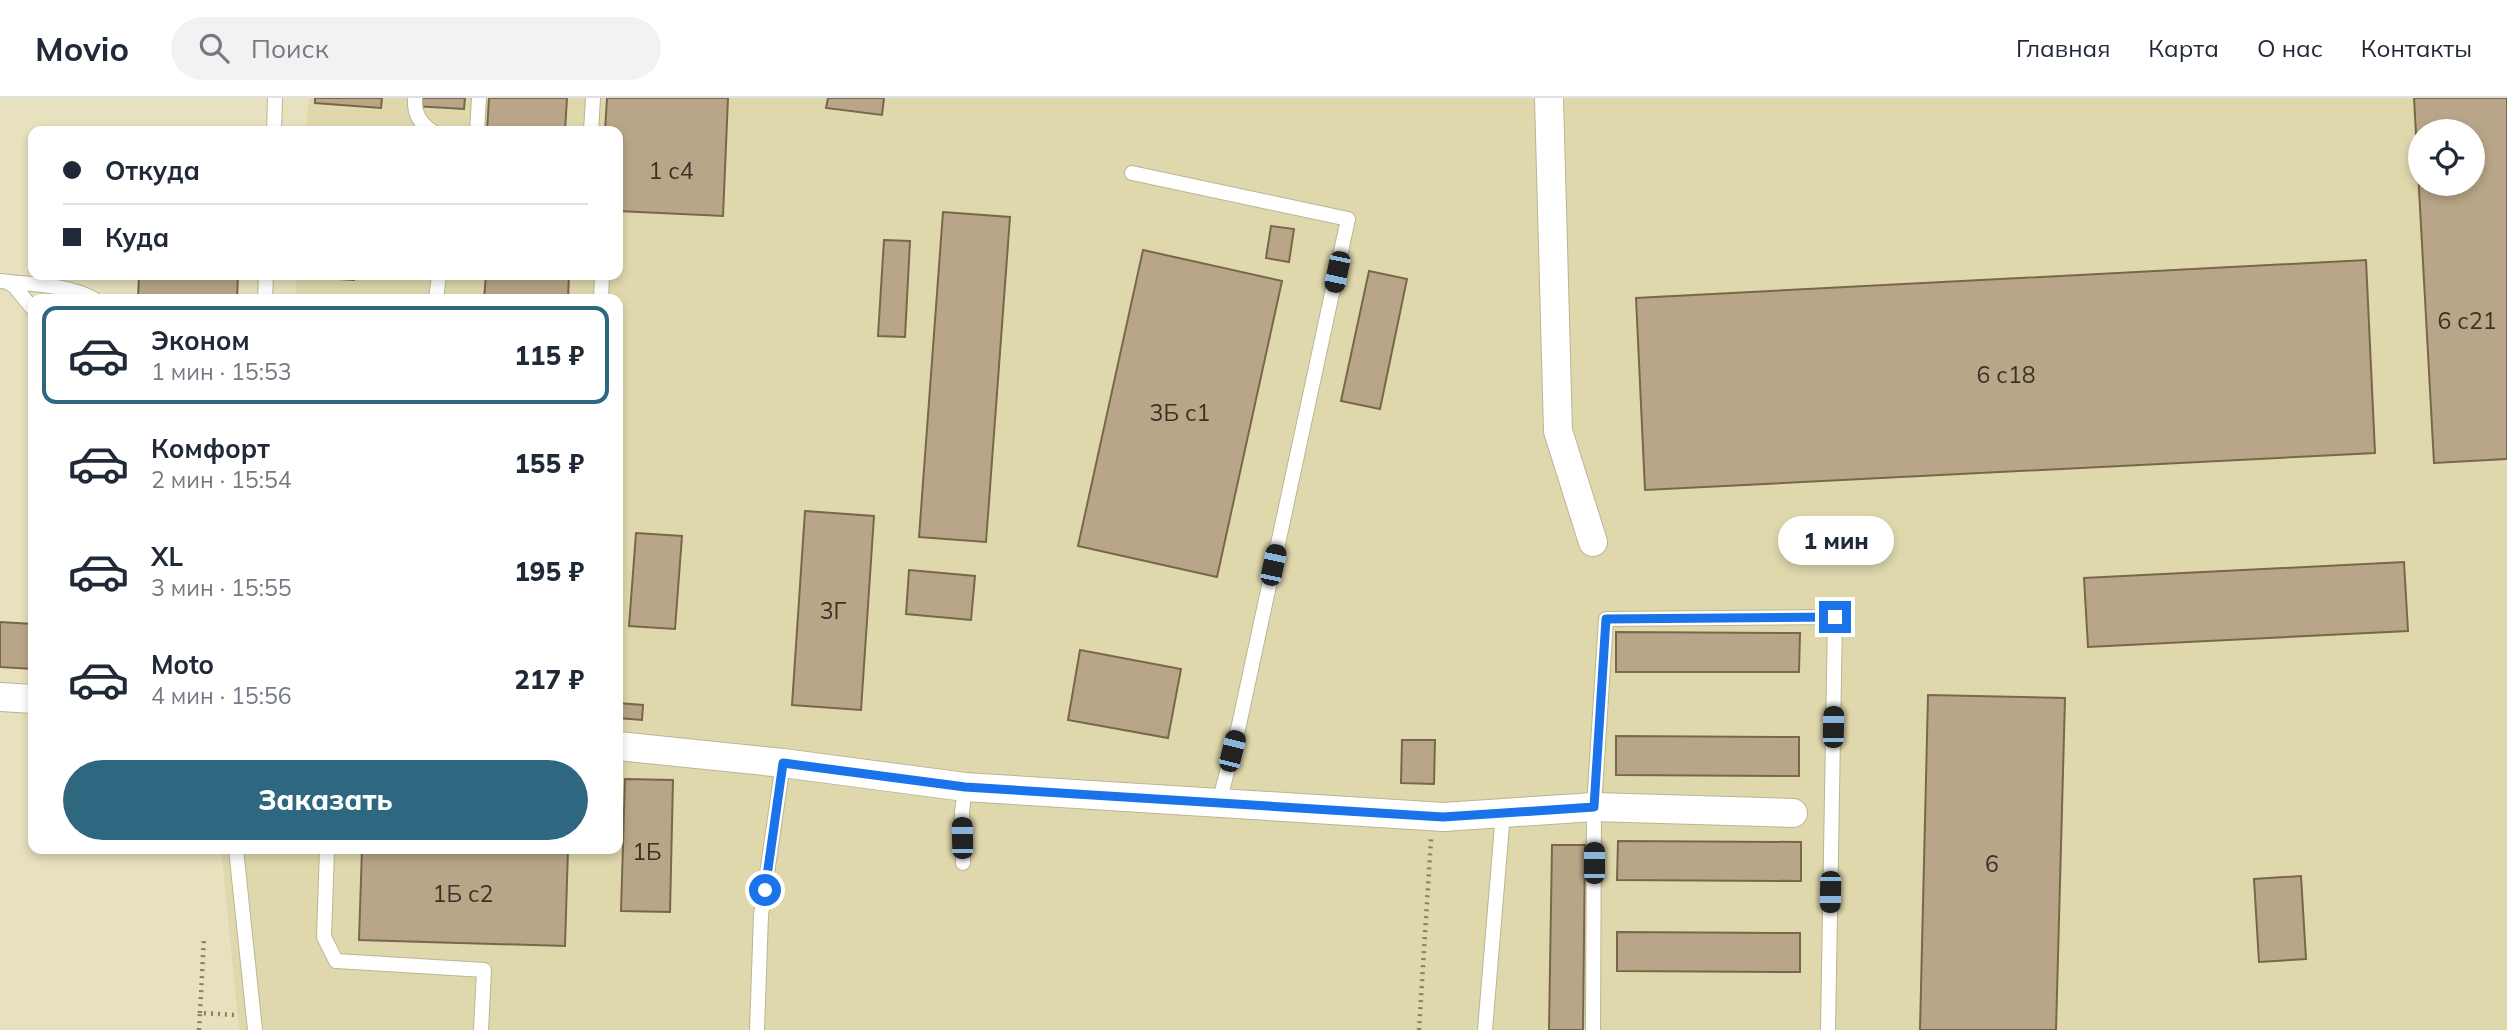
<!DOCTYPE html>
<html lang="ru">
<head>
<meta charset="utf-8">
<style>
  body { margin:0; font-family:Mulish,sans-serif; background:#f2f2f3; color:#1f2937; height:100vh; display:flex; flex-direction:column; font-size:26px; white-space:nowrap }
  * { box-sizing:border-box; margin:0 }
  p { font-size:23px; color:#747a83 }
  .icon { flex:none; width:38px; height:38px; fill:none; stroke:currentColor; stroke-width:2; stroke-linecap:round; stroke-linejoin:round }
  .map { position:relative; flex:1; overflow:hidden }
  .details { position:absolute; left:28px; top:196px; width:595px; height:560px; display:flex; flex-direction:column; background:#fff; border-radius:14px; box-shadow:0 4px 10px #0003 }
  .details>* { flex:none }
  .banner { position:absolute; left:28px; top:28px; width:595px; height:154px; border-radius:14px; box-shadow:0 4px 10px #0003; display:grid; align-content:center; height:154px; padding:0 35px; background:#fff }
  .tools { position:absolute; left:2408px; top:21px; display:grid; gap:14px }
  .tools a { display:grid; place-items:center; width:77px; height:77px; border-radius:50%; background:#fff; box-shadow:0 4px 10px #0003; font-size:35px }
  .end { position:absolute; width:32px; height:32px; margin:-16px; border:9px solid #1a73e8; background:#fff; box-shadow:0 0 0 4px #fff }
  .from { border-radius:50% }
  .bubble { position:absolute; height:49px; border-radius:24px; background:#fff; box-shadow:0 4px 10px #0003; font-size:23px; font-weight:800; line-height:49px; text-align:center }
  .car { position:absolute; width:21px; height:42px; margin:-21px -10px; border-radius:9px; box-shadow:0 0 5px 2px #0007; background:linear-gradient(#222 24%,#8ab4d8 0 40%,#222 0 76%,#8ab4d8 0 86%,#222 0) }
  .banner b { display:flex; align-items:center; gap:24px; height:66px; font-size:26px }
  .banner b+b { border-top:2px solid #e0e1e3 }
  .banner i { width:18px; height:18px; background:#1f2937 }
  ul { padding:12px 0 0; list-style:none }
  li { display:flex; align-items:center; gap:21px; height:98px; margin:0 14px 10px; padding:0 21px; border:4px solid transparent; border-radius:14px }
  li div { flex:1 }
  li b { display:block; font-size:26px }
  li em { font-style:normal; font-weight:800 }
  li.on { border-color:#2d6780 }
  li>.icon { width:63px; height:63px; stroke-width:1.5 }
  .button { display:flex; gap:14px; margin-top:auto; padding:14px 35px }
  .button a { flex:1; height:80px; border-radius:42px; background:#2d6780; color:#fff; font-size:28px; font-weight:800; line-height:80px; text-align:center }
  header { display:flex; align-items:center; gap:42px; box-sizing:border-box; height:98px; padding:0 35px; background:#fff; border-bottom:2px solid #e0e1e3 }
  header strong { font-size:33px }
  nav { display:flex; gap:38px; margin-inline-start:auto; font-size:24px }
  .search { width:490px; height:63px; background:#f2f2f3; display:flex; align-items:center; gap:18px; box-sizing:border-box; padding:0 24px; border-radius:38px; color:#747a83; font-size:26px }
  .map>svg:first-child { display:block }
  .built { fill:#dfd8ad; fill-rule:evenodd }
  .building { fill:#b9a688; stroke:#78674a; stroke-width:2; fill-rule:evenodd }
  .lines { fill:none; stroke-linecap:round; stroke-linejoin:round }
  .service-casing { stroke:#bbb593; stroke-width:16 }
  .minor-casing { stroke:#bbb593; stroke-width:30 }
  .path { stroke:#86826a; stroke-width:4.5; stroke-dasharray:2 5; stroke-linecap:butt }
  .service { stroke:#fff; stroke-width:14 }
  .minor { stroke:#fff; stroke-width:28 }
  .route { stroke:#1a73e8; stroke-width:9 }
  .labels { text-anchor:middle; stroke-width:5; stroke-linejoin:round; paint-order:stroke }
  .number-label { font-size:23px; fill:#393224 }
</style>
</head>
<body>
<header>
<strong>Movio</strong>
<div class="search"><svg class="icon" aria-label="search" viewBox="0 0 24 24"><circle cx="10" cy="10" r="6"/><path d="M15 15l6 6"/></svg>Поиск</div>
<nav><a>Главная</a><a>Карта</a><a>О нас</a><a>Контакты</a></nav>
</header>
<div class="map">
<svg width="2507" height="932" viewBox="0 0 2507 932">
  <rect width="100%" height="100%" fill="#e7e1be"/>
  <path class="built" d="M309,0H2507V932H239L221,751H618V201H295L297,177H618V33H306ZM2420,33H2473V86H2420Z"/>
  <g class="building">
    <path d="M315,0H382L381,10L315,5Z"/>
    <path d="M415,0H465L464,11L414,8Z"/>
    <path d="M489,0H567L565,33H487Z"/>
    <path d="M607,0H728L723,118L618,113V33H605Z"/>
    <path d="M828,0H884L882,17L826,10Z"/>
    <path d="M2414,0H2507V361L2434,365ZM2420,33H2473V86H2420Z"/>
    <path d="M943,114L1010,119L986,444L919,439Z"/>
    <path d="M1271,128L1294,131L1289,164L1266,160Z"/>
    <path d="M884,142L910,143L905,239L878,238Z"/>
    <path d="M1143,152L1282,183L1217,479L1078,448Z"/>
    <path d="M2366,162L2375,355L1645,392L1636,200Z"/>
    <path d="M1369,173L1407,181L1380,311L1341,303Z"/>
    <path d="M139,177H238L237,201H138Z"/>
    <path d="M306,177H354V182L305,179Z"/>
    <path d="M486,177H569L568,201H484Z"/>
    <path d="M805,413L874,418L861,612L792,607Z"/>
    <path d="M636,435L682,438L675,531L629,528Z"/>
    <path d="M2404,464L2408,533L2088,549L2084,480Z"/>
    <path d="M909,472L975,478L971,522L906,516Z"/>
    <path d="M0,524L33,526V571L0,569Z"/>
    <path d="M1616,534L1800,535L1799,574H1616Z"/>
    <path d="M1080,552L1181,571L1168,640L1068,622Z"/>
    <path d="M1928,597L2065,600L2056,932H1920Z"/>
    <path d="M618,605L643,607L642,622L618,620Z"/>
    <path d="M1616,638L1799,639V678L1616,677Z"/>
    <path d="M1402,642H1435L1434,686L1401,685Z"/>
    <path d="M625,681L673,682L670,814L621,813Z"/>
    <path d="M1618,743L1801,744V783L1617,782Z"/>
    <path d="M1552,747H1585L1583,932H1549Z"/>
    <path d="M362,751H568L565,848L359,842Z"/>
    <path d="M2301,778L2306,861L2259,864L2254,781Z"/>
    <path d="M1617,834L1800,835V874L1617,873Z"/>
  </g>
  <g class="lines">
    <g class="service-casing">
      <g id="service">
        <path d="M415,0C414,15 420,26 432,33"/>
        <path d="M274,33L275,0"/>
        <path d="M477,33L479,0"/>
        <path d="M591,33L593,0"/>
        <path d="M1132,75L1348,121L1239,627L1219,705"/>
        <path d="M0,183C32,187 66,186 94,201"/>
        <path d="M8,184L15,189L33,211"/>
        <path d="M265,201L266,177"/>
        <path d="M436,201L439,177"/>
        <path d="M601,201L602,177"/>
        <path d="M236,751L255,932"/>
        <path d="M327,751L324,839L336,863L484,872L481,932"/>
        <path d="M963,765L962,714L965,689"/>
        <path d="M757,932L761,817L783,665"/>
        <path d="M1485,932L1503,715"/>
        <path d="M1593,932L1594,709L1606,521L1835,519L1828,932"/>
      </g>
    </g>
    <g class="minor-casing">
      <g id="minor">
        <path d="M1549,0L1558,333L1593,444"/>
        <path d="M0,599L33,601"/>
        <path d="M618,648L783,665L965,689L1443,719L1594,709L1793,715"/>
      </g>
    </g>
    <g class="path">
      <path d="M200,915L204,839"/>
      <path d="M199,932L200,915L236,917"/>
      <path d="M1419,932L1431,741"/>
    </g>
    <use href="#service" class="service"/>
    <use href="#minor" class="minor"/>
  </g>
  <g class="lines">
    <path class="route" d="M765,792L783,665L965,689L1443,719L1594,709L1606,521L1835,519"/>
  </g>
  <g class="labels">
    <g class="number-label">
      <text x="671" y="81">1 с4</text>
      <text x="2467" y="231">6 с21</text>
      <text x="2006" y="285">6 с18</text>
      <text x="1180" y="323">3Б с1</text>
      <text x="833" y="521">3Г</text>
      <text x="647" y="762">1Б</text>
      <text x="1992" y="774">6</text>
      <text x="463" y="804">1Б с2</text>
    </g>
  </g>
</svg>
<div class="tools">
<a><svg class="icon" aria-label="locate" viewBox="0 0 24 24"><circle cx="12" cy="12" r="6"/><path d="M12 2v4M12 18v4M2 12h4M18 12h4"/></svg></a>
</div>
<i class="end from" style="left:765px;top:792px"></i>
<i class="end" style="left:1835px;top:519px"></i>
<div class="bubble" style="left:1778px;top:418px;width:116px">1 мин</div>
<i class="car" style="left:1337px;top:174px;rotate:192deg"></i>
<i class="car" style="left:1273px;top:467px;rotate:12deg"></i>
<i class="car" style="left:1833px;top:629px;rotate:1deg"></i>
<i class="car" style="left:1232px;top:653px;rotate:14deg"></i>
<i class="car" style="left:962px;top:740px;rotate:359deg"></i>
<i class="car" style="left:1594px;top:765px;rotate:0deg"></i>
<i class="car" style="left:1830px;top:794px;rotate:181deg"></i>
<div class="banner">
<b><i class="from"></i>Откуда</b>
<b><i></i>Куда</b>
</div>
<section class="details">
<ul>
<li class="on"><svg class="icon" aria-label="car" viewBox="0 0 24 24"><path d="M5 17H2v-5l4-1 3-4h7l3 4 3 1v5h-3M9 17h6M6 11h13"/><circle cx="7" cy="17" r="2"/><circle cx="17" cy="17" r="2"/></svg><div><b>Эконом</b><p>1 мин · 15:53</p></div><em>115 ₽</em></li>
<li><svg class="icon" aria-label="car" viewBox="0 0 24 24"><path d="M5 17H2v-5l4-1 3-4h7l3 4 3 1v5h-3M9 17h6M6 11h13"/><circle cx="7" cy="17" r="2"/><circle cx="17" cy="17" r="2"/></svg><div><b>Комфорт</b><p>2 мин · 15:54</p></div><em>155 ₽</em></li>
<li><svg class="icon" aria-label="car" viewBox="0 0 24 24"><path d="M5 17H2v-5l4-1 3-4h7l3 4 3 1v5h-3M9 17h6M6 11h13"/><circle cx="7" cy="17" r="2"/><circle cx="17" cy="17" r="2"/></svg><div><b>XL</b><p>3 мин · 15:55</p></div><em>195 ₽</em></li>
<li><svg class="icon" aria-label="car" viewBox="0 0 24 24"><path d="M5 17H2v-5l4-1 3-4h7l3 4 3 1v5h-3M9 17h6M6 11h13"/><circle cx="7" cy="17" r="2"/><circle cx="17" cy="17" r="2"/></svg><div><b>Moto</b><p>4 мин · 15:56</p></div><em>217 ₽</em></li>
</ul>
<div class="button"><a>Заказать</a></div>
</section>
</div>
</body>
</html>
